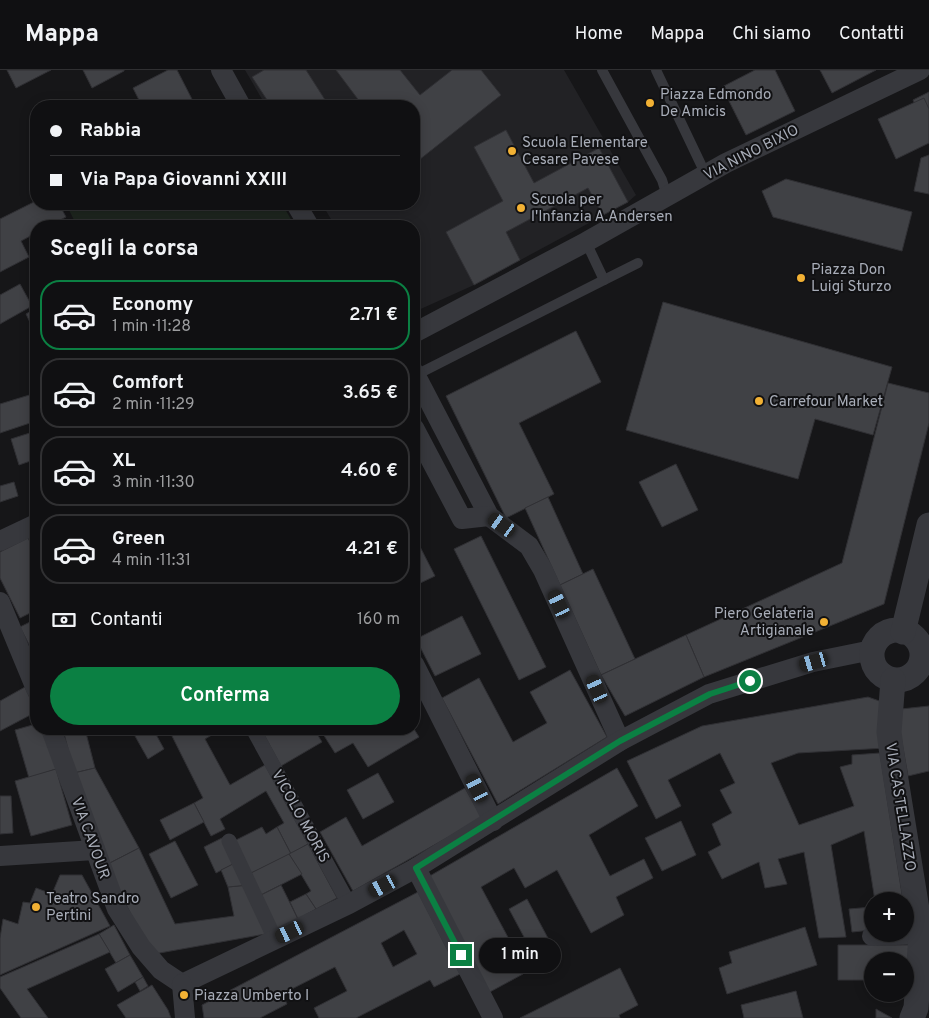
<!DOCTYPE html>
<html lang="it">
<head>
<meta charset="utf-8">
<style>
  body { margin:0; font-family:Overpass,sans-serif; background:#19191b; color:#f1f3f6; height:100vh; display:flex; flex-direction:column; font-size:19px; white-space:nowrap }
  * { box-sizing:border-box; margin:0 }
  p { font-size:16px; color:#9c9d9f }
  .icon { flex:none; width:28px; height:28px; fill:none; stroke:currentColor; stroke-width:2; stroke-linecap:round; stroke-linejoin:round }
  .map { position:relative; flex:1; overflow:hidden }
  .drawer { position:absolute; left:30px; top:150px; width:390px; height:515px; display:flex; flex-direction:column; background:#101012; border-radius:20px; box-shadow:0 2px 12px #0003,0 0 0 1px #303032 }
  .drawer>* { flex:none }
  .top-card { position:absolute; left:30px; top:30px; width:390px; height:110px; border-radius:20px; box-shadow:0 2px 12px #0003,0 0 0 1px #303032; display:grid; align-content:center; height:110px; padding:0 20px; background:#101012 }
  .tools { position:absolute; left:864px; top:822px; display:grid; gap:10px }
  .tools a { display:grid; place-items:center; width:50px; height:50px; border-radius:50%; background:#101012; box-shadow:0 2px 12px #0003,0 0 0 1px #303032; font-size:25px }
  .end { position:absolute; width:22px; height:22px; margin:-11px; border:6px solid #0b8043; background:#fff; box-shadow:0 0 0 2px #fff }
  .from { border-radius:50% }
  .bubble { position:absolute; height:35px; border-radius:18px; background:#101012; box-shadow:0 2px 12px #0003,0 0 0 1px #303032; font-size:16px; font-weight:600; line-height:35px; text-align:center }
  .car { position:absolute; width:15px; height:30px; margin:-15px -8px; border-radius:6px; box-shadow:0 0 4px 1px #0007; background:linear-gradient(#222 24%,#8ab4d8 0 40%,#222 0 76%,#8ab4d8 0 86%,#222 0) }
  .top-card b { display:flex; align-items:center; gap:18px; height:48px; font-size:19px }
  .top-card b+b { border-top:1px solid #303032 }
  .top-card i { width:12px; height:12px; background:#f1f3f6 }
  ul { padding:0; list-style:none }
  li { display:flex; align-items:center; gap:15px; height:70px; margin:0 10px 8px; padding:0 10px; border:2px solid #303032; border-radius:20px }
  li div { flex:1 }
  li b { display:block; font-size:19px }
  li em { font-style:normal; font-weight:600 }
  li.current { border-color:#0b8043 }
  li>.icon { width:45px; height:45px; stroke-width:1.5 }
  h2 { padding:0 20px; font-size:22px; line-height:60px }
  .pay { display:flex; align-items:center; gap:12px; height:55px; padding:0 20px; font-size:19px }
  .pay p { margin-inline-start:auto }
  .button { display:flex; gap:10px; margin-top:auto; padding:10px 20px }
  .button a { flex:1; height:58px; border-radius:30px; background:#0b8043; color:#fff; font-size:20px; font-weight:600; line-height:58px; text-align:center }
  header { display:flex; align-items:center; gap:30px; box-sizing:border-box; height:70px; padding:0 25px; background:#101012; border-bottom:1px solid #303032 }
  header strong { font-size:24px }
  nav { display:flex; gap:28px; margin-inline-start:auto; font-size:18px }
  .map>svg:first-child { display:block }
  .built { fill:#222225 }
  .green { fill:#1e261f }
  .building { fill:#404145; stroke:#303034; fill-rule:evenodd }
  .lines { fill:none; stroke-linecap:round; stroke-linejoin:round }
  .service { stroke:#37383d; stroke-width:10 }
  .pedestrian { stroke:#37383d; stroke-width:15 }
  .minor { stroke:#37383d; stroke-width:20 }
  .tertiary { stroke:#37383d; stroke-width:25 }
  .route { stroke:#0b8043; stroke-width:6 }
  .poi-dot { fill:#f2b134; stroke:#111113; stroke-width:2 }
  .labels { text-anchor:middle; stroke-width:4; stroke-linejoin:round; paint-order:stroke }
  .poi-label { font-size:15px; fill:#a8adb8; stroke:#111113; text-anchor:start }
  .street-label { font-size:15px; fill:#a8adb8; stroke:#111113 }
</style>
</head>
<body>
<header>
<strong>Mappa</strong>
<nav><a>Home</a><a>Mappa</a><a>Chi siamo</a><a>Contatti</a></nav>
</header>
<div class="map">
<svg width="929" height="948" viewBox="0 0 929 948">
  <rect width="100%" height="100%" fill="#161618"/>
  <path class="built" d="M245,0H564L636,125L628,132L474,215L414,242V156H335L322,134H414V36H266Z"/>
  <path class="green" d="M66,134H282L295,156H77Z"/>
  <g class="building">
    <path d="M7,0H51L16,18Z"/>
    <path d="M83,0H124V1L92,18Z"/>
    <path d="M168,0H177L195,35L142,36L133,18Z"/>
    <path d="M264,0H306L329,36H271L252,7Z"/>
    <path d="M336,0H400L420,25L452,0H481L501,25L414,94V36H363Z"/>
    <path d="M755,0H775L795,41L746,65L722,17Z"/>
    <path d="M820,0H876L832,23Z"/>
    <path d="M929,22V56L926,57L913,30Z"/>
    <path d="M924,28L929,39V73L896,89L878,49Z"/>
    <path d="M506,60L534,113L599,78L628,132L603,145L588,118L506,162L520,190L474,215L446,162L503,131L474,77Z"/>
    <path d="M929,85V124L914,121L921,88Z"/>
    <path d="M786,109L912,142L902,181L773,147L762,121Z"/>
    <path d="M36,131V134H59L66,147L48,156H36V163L21,171L29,187L0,202V149Z"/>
    <path d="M20,214L32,236L0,254V225Z"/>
    <path d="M663,232L892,297L873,365L815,349L798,409L626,360Z"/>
    <path d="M36,238V265L26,244Z"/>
    <path d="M576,261L601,312L519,353L554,424L506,448L446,326Z"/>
    <path d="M888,313L929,323V353L884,534L704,607L686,565L842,493Z"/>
    <path d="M36,323V351L0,363V334Z"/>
    <path d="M36,361V389L19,395L11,369Z"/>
    <path d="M676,394L698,440L662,457L639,412Z"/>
    <path d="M14,412L18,426L0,432V416Z"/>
    <path d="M548,427L583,504L560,515L525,438Z"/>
    <path d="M414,465L435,506L414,516Z"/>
    <path d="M481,466L546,597L519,610L454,479Z"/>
    <path d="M28,468L36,484V540L20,548L0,508V482Z"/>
    <path d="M593,499L635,589L601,605L560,515Z"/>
    <path d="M462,546L481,584L435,606L416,569Z"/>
    <path d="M36,549V588L20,557Z"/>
    <path d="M686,565L704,607L625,646L601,605Z"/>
    <path d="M570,600L607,667L498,734L442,628L479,608L513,672L547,653L530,622Z"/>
    <path d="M25,617L36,642L0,661V631Z"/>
    <path d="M868,627L885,633L886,678L798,683L771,693L799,755L854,736L840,697L852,694V685L880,683L903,831H875L864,761L831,775L846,867L819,868L804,782L778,789L787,814L765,818L759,792L722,809L708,782L721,775L712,754L732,743L720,720L735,713L720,683L668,710L681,736L656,749L627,691L702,656Z"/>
    <path d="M929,636V701L908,706L900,661L901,639Z"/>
    <path d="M36,654V659H44L56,699L29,708L15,660Z"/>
    <path d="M63,659H85L95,698L74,703Z"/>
    <path d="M131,659H153L164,679L148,689Z"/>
    <path d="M181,659H222L205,669L230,715L265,695L308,774L291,784L277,757L284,753L266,721L220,749L225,759L211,766L194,733L203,728L171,664Z"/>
    <path d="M261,659H314L322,672L281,696Z"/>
    <path d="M333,659H414L419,667L368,697L353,673L335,683L323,664Z"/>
    <path d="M95,698L139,778L106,795L74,703Z"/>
    <path d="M617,698L638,736L589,765L610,806L644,789L653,808L616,827L624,845L591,863L557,800L525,818L514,798L481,817L510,871L506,874L523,904L488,923L428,807Z"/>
    <path d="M56,699L72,755L31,766L15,711Z"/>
    <path d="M378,703L394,732L363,749L347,720Z"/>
    <path d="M465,718L482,748L353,821L320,762L346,747L362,776Z"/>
    <path d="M0,726H11L13,763L0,764Z"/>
    <path d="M194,733L204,752L170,770L160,750Z"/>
    <path d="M681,751L696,785L662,801L645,768Z"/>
    <path d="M262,757L266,764L277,757L291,784L247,805L232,772Z"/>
    <path d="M224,767L237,792L216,803L204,777Z"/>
    <path d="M175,771L198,815L171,828L149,784Z"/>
    <path d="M308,774L337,828L316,839L306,824L311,821L289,784Z"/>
    <path d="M139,778L175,854L234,846L228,817L248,815L271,863L154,884L137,856L106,795Z"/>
    <path d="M289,784L302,804L257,827L247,805Z"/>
    <path d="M237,792L248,815L228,817L221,800Z"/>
    <path d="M60,805H82L110,856L0,905V868L3,849L18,854L23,832L30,833L36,818L52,824Z"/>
    <path d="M281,815L298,849L275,861L257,827Z"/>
    <path d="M418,822L460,904L434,917L430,910L356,948H319L314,938L347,921L335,897L282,924L287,934L260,948H204L202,935ZM404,860L417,884L393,897L381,873Z"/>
    <path d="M306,824L316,839L298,849L290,832Z"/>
    <path d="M527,829L557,885L539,895L509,839Z"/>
    <path d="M872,837V860L852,862L849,839Z"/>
    <path d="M114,855L130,885L116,893L99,864Z"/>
    <path d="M805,857L817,895L727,924L719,898L732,893L729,882Z"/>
    <path d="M99,864L110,882L27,919L48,948H21L0,918V907Z"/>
    <path d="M838,875H917L918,897H905V891H872V910H838Z"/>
    <path d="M130,885L143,907L118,922L105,899Z"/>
    <path d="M620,898L638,935L619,945L620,948H520Z"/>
    <path d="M143,907L148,916L140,921L135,912Z"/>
    <path d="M152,915L168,940L171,948H126L117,935Z"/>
    <path d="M796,921L803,948H744L741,935Z"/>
    <path d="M876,939L892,948H876Z"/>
  </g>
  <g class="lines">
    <g class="service">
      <path d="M602,0L662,110L667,126"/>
      <path d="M656,0L706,105"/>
      <path d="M604,210L638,193"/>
      <path d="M416,305L604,210L586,172"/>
    </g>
    <g class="pedestrian">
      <path d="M253,659L349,834"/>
      <path d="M229,771L275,869"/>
    </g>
    <g class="minor">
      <path d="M221,0L241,36"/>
      <path d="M296,134L309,156"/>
      <path d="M414,263L586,172L726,93L920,0"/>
      <path d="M414,302L489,446L529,476L543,500L620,671"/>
      <path d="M414,358L462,449L489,446"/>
      <path d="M0,471L36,454"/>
      <path d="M0,532L36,619"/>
      <path d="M414,594L493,751"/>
      <path d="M51,659L117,839L141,877L161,900L182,914"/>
      <path d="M0,786L95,780"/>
      <path d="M416,798L493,948"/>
      <path d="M872,866L921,864"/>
      <path d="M182,914L349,834L416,798L620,671L709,624L813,592L872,580"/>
      <path d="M182,914L185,948"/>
    </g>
    <g class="tertiary">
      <circle cx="897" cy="585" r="25"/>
      <path d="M903,562L929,455"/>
      <path d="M893,610L889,662L892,685L921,864L916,938L912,948"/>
    </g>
  </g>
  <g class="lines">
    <path class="route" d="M461,885L416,798L620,671L710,624L750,611"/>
  </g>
  <g class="poi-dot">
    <circle cx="650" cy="33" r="5"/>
    <circle cx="512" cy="81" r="5"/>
    <circle cx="521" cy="138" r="5"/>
    <circle cx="801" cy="208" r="5"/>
    <circle cx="759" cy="331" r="5"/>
    <circle cx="824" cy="552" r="5"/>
    <circle cx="36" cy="837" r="5"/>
    <circle cx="184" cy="925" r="5"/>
  </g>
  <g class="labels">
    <g class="poi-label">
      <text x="660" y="29">Piazza Edmondo<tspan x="660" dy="17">De Amicis</tspan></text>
      <text x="522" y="77">Scuola Elementare<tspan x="522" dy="17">Cesare Pavese</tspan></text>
      <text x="531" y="134">Scuola per<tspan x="531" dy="17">l'Infanzia A.Andersen</tspan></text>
      <text x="811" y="204">Piazza Don<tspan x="811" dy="17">Luigi Sturzo</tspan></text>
      <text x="769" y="336">Carrefour Market</text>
      <text x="814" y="548" text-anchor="end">Piero Gelateria<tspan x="814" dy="17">Artigianale</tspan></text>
      <text x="46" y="833">Teatro Sandro<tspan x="46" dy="17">Pertini</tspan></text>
      <text x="194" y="930">Piazza Umberto I</text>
    </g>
    <g class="street-label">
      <text transform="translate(751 82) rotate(-27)" y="5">VIA NINO BIXIO</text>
      <text transform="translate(901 737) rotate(81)" y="5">VIA CASTELLAZZO</text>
      <text transform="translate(301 746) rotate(61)" y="5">VICOLO MORIS</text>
      <text transform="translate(91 768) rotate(70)" y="5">VIA CAVOUR</text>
    </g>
  </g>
</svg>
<div class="tools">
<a>+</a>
<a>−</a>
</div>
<i class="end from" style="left:750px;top:611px"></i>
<i class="end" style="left:461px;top:885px"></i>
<div class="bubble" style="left:479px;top:868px;width:82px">1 min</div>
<i class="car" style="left:502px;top:455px;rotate:305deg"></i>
<i class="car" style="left:559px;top:534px;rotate:335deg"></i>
<i class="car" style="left:814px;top:592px;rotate:254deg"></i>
<i class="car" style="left:597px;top:619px;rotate:336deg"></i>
<i class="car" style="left:477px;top:718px;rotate:333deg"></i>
<i class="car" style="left:383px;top:816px;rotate:242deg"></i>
<i class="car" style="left:290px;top:862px;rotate:244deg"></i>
<div class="top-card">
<b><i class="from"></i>Rabbia</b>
<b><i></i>Via Papa Giovanni XXIII</b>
</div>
<section class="drawer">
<h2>Scegli la corsa</h2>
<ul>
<li class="current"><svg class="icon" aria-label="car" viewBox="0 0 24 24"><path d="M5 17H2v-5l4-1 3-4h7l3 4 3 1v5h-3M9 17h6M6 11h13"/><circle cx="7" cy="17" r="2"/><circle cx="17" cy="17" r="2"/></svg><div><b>Economy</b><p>1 min · 11:28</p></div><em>2.71 €</em></li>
<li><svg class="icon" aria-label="car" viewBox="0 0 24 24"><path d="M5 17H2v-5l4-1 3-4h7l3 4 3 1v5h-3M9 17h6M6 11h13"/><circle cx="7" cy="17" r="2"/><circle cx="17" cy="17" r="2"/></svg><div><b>Comfort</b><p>2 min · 11:29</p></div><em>3.65 €</em></li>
<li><svg class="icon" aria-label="car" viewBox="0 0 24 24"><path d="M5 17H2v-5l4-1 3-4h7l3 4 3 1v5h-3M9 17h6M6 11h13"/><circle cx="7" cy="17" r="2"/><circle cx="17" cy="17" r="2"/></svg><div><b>XL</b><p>3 min · 11:30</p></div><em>4.60 €</em></li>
<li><svg class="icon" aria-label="car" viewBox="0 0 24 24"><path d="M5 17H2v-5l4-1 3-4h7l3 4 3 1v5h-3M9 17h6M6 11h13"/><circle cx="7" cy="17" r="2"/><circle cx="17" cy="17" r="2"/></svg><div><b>Green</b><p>4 min · 11:31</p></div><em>4.21 €</em></li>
</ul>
<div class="pay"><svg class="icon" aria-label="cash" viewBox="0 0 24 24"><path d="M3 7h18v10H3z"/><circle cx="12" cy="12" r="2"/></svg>Contanti<p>160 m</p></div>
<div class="button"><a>Conferma</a></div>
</section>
</div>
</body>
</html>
